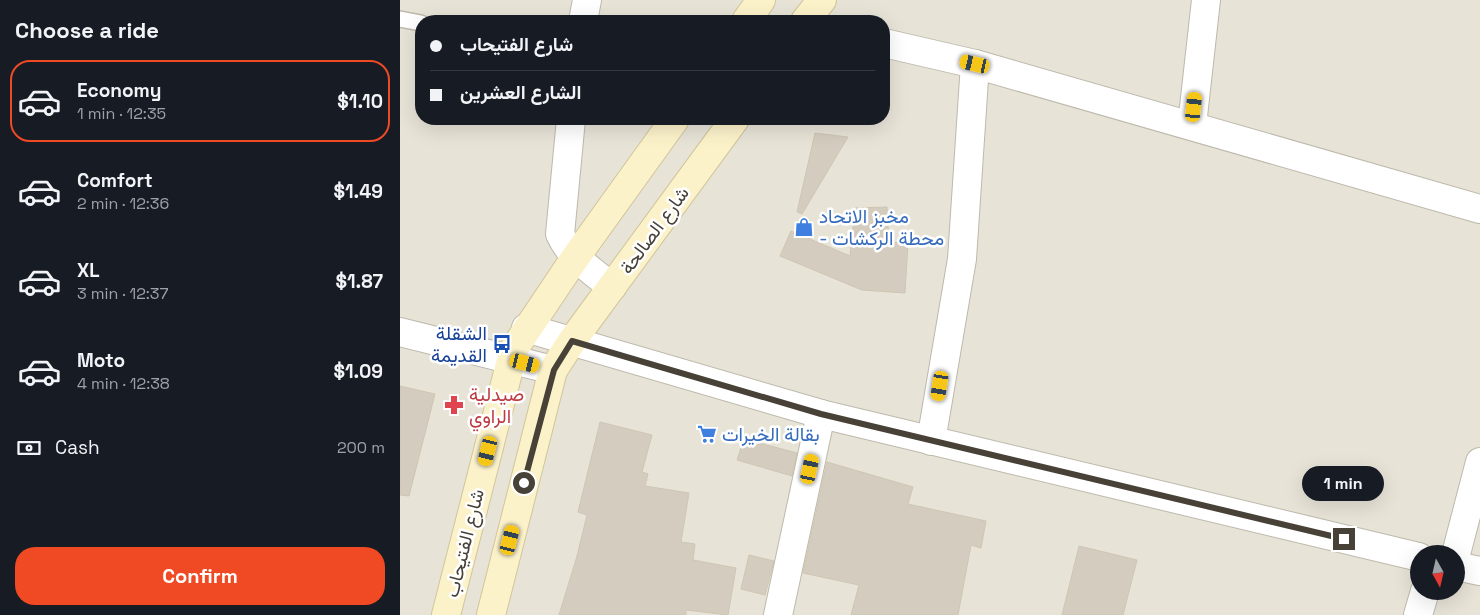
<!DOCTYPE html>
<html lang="en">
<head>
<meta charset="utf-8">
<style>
  body { margin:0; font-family:"Space Grotesk",Vazirmatn,sans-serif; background:#20242c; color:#f1f3f6; height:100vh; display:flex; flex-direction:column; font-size:19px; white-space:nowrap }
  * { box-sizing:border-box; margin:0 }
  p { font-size:16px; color:#9ea1a6 }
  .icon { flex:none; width:28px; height:28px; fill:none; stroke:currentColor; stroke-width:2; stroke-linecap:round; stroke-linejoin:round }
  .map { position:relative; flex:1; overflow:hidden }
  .sheet { display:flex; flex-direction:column; background:#171b24; width:400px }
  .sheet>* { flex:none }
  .top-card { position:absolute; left:15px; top:15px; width:475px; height:110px; border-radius:20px; box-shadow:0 5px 20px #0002; display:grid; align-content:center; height:110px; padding:0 15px; background:#171b24 }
  .needle { width:32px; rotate:172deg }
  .tools { position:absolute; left:1010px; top:545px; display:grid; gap:10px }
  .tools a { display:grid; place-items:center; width:55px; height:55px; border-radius:50%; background:#171b24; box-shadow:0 5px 20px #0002; font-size:25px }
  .end { position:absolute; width:22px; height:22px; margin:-11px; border:6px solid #474137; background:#fff; box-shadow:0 0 0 2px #fff }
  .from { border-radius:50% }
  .bubble { position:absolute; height:35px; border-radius:18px; background:#171b24; box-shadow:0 5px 20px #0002; font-size:16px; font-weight:800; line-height:35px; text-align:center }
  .car { position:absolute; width:15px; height:30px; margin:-15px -8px; border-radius:6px; box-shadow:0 0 4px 1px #0007; background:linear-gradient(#f5c518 24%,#345 0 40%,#f5c518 0 76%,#345 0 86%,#f5c518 0) }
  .top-card b { display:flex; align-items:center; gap:18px; height:48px; font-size:19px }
  .top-card b+b { border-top:1px solid #363941 }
  .top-card i { width:12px; height:12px; background:#f1f3f6 }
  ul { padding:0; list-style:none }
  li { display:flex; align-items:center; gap:15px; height:82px; margin:0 10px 8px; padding:0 5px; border:2px solid transparent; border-radius:20px }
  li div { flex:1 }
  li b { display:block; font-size:19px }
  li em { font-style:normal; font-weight:800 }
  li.on { border-color:#ef4a24 }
  li>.icon { width:45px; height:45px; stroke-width:1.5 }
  h2 { padding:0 15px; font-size:22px; line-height:60px }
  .pay { display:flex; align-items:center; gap:12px; height:55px; padding:0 15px; font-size:19px }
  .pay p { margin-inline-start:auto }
  .primary-button { display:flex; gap:10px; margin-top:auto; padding:10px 15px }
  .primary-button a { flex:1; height:58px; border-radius:20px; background:#ef4a24; color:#fff; font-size:20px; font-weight:800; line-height:58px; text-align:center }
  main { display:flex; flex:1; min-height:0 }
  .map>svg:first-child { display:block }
  .residential { fill:#e7e3d7; fill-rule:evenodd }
  .building { fill:#d4cdbf; stroke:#cfc5b2 }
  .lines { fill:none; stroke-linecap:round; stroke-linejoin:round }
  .service-casing { stroke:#beb9ac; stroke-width:18 }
  .minor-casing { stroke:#beb9ac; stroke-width:30 }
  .tertiary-casing { stroke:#beb9ac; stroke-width:30 }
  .secondary-casing { stroke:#d1c59a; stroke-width:30 }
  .service { stroke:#fff; stroke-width:15 }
  .minor { stroke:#fff; stroke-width:28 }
  .tertiary { stroke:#fff; stroke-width:28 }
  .secondary { stroke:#fcf2ca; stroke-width:28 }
  .route { stroke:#474137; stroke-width:6 }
  .labels { text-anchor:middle; stroke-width:5; stroke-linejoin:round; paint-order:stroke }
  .shop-label { font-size:19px; fill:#366cbe; stroke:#fff; text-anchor:start }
  .street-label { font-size:19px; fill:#474137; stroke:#fff }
  .transit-label { font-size:19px; fill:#164399; stroke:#fff; text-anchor:end }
  .health-label { font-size:19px; fill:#be3a42; stroke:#fff; text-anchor:start }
</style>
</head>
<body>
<main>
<section class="sheet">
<h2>Choose a ride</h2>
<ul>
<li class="on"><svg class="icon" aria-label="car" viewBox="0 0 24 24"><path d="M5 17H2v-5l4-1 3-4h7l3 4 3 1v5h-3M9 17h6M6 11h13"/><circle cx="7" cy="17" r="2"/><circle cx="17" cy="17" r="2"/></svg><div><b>Economy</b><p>1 min · 12:35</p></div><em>$1.10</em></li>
<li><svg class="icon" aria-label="car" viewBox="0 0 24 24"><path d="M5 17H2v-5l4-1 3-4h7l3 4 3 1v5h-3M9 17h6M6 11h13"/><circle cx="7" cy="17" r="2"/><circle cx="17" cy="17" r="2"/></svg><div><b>Comfort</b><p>2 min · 12:36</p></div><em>$1.49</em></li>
<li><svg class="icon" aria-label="car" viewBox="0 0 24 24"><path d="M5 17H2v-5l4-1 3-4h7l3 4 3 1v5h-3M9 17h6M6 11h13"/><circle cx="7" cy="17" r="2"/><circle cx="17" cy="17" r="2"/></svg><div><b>XL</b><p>3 min · 12:37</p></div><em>$1.87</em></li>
<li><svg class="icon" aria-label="car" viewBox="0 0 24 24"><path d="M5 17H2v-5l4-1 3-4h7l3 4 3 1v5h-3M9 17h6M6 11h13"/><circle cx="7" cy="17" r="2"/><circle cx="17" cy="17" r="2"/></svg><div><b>Moto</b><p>4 min · 12:38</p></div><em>$1.09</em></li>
</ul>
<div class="pay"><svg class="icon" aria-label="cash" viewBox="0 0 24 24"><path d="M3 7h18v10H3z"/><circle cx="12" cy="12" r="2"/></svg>Cash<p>200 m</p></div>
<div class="primary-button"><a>Confirm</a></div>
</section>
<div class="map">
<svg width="1080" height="615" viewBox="0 0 1080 615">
  <rect width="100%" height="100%" fill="#f3f1e9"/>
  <path class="residential" d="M0,0H1080V615H0ZM21,21H484V119H21ZM1019,554H1056V591H1019Z"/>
  <g class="building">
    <path d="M415,133L448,137L402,214L397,212Z"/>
    <path d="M487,207L489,242L508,243L505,293L462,290L380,256L391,231L450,256L455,208Z"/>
    <path d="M0,386L35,394L9,496L0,495Z"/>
    <path d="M200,422L252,435L242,472L248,474L245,486L289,493L281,542L295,544L293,560L336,568L328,615L286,610V615H159L177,556L187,515L178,512Z"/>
    <path d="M344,439L397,453L392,476L337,460Z"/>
    <path d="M427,462L513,487L508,504L586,521L581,548L571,545L558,615H451L459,585L403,573Z"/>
    <path d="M679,546L737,560L723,615H662Z"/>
    <path d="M349,555L374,561L365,595L341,589Z"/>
  </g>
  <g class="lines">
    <g class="service-casing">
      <path id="service" d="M0,19L21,23"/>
    </g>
    <g class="minor-casing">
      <g id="minor">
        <path d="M183,21L187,0"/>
        <path d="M484,43L575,64L1080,209"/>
        <path d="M171,119L160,234C171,258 191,270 212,287"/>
        <path d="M792,125L806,0"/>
        <path d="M0,332L153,370"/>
        <path d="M531,441L562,259L575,64"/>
        <path d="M1056,554L1080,462"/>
        <path d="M378,615L421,414"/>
        <path d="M1018,615L1025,591"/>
      </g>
    </g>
    <g class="tertiary-casing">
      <g id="tertiary">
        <path d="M126,328L421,414L1019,557"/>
        <path d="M1056,566L1080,571"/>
      </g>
    </g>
    <g class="secondary-casing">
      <g id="secondary">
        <path d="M346,21L361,0"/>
        <path d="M405,21L422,0"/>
        <path d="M46,615L114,349L175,258L275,119"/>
        <path d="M91,615L153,370L172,341L335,119"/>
      </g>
    </g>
    <use href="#service" class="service"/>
    <use href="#minor" class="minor"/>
    <use href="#tertiary" class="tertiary"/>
    <use href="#secondary" class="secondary"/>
  </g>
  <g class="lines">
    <path class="route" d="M124,483L154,370L172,341L421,414L944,539"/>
  </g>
  <defs>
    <g id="shop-bare" transform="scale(1.5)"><path d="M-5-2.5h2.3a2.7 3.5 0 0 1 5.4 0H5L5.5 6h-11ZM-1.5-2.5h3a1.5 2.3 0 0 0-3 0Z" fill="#3f7fe0" stroke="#fff" stroke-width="2.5" paint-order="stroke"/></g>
    <g id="bus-bare" transform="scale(1.5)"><path d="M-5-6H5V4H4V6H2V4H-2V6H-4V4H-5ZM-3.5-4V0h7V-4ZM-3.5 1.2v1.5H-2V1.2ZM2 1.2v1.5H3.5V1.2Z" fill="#1a4fb4" stroke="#fff" stroke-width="2.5" paint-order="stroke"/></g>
    <g id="pharmacy-bare" transform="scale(1.5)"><path d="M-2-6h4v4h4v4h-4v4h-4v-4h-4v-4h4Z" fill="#e0444e" stroke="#fff" stroke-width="2.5" paint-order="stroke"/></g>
    <g id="supermarket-bare" transform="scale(1.5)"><path d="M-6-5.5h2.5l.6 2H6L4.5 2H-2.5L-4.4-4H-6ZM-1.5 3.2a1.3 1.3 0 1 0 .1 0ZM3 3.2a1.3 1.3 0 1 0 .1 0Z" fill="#3f7fe0" stroke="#fff" stroke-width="2.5" paint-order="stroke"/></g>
  </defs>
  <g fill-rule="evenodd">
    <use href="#shop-bare" x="404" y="227"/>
    <use href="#bus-bare" x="102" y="344"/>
    <use href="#pharmacy-bare" x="54" y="405"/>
    <use href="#supermarket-bare" x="307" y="434"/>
  </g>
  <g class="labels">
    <g class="shop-label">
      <text x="419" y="223">مخبز الاتحاد<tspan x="419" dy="22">- محطة الركشات</tspan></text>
      <text x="322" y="441">بقالة الخيرات</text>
    </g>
    <g class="street-label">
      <text transform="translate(254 230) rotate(-54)" y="7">شارع الصالحة</text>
      <text transform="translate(64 543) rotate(-76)" y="7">شارع الفتيحاب</text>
    </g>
    <g class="transit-label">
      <text x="87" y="340">الشقلة<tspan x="87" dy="22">القديمة</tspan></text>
    </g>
    <g class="health-label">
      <text x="69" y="401">صيدلية<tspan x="69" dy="22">الراوي</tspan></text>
    </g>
  </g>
</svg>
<div class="tools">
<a><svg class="needle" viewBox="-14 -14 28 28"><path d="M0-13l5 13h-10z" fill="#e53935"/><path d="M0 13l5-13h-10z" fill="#9ea1a6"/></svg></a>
</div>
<i class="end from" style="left:124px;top:483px"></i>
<i class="end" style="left:944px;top:539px"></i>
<div class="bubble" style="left:902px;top:466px;width:82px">1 min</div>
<i class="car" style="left:575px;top:64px;rotate:283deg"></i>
<i class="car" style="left:794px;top:107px;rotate:6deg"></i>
<i class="car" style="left:125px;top:363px;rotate:104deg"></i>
<i class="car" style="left:540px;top:386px;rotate:189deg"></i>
<i class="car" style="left:88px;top:451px;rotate:194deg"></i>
<i class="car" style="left:410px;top:469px;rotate:12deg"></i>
<i class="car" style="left:110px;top:540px;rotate:14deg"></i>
<div class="top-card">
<b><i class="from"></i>شارع الفتيحاب</b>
<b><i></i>الشارع العشرين</b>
</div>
</div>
</main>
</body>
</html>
